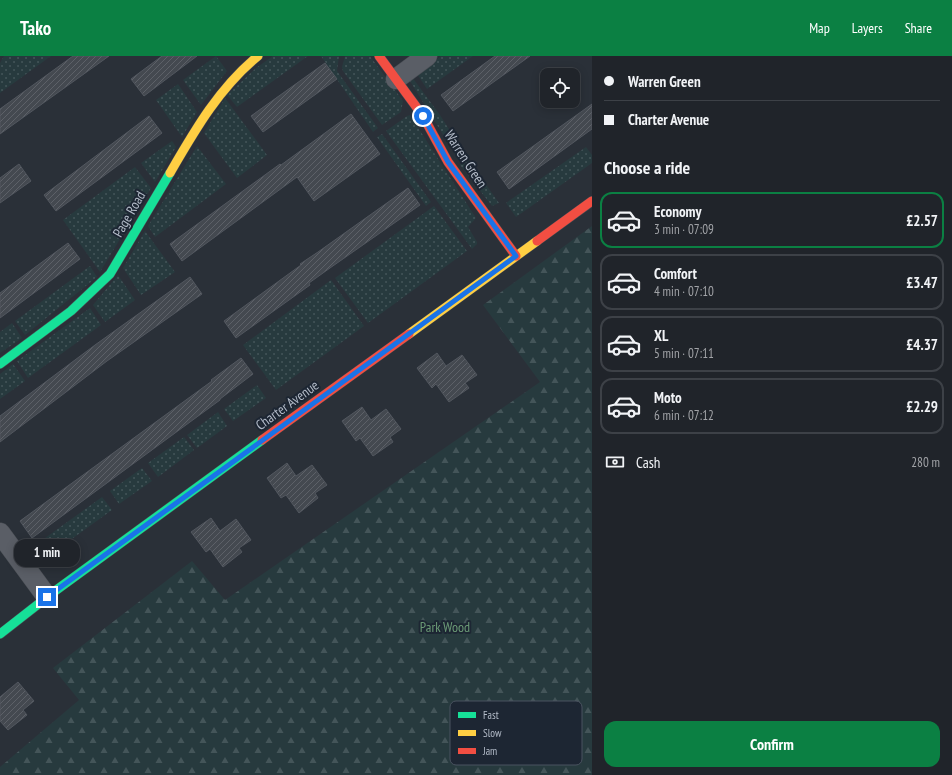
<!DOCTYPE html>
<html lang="en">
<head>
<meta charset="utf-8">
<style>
  body { margin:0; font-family:"PT Sans Narrow",sans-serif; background:#2d3036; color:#f1f3f6; height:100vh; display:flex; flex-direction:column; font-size:15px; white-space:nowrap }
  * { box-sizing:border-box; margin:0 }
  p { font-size:13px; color:#a2a4a8 }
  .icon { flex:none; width:22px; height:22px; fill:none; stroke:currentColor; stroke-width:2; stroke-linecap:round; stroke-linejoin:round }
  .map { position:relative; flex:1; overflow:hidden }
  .drawer { display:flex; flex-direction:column; background:#20242a; width:360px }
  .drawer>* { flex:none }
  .hud { display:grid; align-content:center; height:88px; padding:0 12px; background:#20242a }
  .buttons { position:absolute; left:540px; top:12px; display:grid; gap:8px }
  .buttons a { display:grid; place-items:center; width:40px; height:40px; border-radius:8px; background:#20242a; box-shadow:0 2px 10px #0003,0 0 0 1px #3d4147; font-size:20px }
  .end { position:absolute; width:18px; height:18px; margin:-9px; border:5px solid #1a73e8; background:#fff; box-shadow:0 0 0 2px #fff }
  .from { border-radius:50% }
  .bubble { position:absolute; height:28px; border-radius:12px; background:#20242a; box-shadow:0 2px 10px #0003,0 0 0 1px #3d4147; font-size:13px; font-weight:800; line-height:28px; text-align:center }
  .hud b { display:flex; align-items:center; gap:14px; height:38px; font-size:15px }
  .hud b+b { border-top:1px solid #3d4147 }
  .hud i { width:10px; height:10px; background:#f1f3f6 }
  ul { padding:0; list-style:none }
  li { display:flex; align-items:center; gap:12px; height:56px; margin:0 8px 6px; padding:0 4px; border:2px solid #3d4147; border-radius:12px }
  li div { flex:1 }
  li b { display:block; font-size:15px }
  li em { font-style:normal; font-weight:800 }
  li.on { border-color:#0b8043 }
  li>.icon { width:36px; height:36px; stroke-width:1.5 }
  h2 { padding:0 12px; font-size:18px; line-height:48px }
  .pay { display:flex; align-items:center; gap:10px; height:44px; padding:0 12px; font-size:15px }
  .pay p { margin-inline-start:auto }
  .button { display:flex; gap:8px; margin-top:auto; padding:8px 12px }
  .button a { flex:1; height:46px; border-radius:12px; background:#0b8043; color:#fff; font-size:16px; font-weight:800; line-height:46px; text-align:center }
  header { display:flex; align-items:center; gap:24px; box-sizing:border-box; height:56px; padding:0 20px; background:#0b8043; color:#fff }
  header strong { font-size:19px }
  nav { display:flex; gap:22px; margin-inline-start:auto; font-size:14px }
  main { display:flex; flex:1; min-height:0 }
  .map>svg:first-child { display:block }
  .grass { fill:url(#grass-dots) }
  .forest { fill:url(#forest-firs) }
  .building { fill:url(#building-hatch); stroke:#52575f }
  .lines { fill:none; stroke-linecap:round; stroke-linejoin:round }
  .street-casing { stroke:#484c53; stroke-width:21 }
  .fast-casing { stroke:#484c53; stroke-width:10 }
  .slow-casing { stroke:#484c53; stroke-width:10 }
  .jam-casing { stroke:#484c53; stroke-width:10 }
  .street { stroke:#5a5e66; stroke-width:20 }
  .fast { stroke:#16e098; stroke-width:9 }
  .slow { stroke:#ffcf43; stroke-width:9 }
  .jam { stroke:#f24e42; stroke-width:9 }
  .route { stroke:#1a73e8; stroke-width:5 }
  .labels { text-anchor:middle; stroke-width:4; stroke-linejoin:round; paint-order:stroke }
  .street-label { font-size:14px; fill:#b4bcc9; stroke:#1d2633 }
  .park-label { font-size:14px; fill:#6b9a76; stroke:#1d2633 }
  .key { fill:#1d2633; stroke:#4a5360; stroke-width:1 }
  .key-label { font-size:11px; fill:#b4bcc9 }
</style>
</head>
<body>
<header>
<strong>Tako</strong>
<nav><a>Map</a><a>Layers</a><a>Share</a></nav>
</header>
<main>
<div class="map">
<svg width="592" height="719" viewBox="0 0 592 719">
  <defs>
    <pattern id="grass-dots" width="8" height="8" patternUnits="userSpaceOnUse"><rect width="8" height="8" fill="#273a3e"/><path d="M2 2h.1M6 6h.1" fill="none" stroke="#445559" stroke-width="1.8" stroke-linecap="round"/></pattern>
    <pattern id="forest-firs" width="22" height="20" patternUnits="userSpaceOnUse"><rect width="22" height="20" fill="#273a3e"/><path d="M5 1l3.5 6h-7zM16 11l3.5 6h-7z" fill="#445559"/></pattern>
    <pattern id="building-hatch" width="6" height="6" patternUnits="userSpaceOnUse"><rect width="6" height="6" fill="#444950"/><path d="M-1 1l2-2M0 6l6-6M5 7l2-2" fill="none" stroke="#5d6168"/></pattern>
  </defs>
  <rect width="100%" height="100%" fill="#2a3038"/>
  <g class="grass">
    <path d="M4,0H51L0,37V7Z"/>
    <path d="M216,0L227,15L201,49L183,24Z"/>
    <path d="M273,0H308L237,51L227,39L256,12Z"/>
    <path d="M321,0H339L337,15L378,72L373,76Z"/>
    <path d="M345,0H370L403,45L401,56L382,69L343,15L342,11Z"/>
    <path d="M441,0H473L427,33L417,18Z"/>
    <path d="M412,21L440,59L464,97L456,100L410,25Z"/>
    <path d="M178,28L197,56L182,81L156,44Z"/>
    <path d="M225,42L267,99L237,122L204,77Z"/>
    <path d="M410,59L476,162L468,171L477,186V188L472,193L386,75L407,60Z"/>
    <path d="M382,78L431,146L426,150L377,81Z"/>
    <path d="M172,85L176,91L155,126L141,107Z"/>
    <path d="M197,90L226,128L155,181L148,170Z"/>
    <path d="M586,91L592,99V107L516,161L506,147Z"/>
    <path d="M467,102L499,147L492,150L460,109Z"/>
    <path d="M135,111L151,132L100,216L63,164Z"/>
    <path d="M434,150L467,195L368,267L335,222Z"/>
    <path d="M145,175L175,216L141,239L123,212Z"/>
    <path d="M90,210L97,221L25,279L15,265Z"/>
    <path d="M118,219L135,244L105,266L93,249Z"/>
    <path d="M331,224L364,270L276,334L243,289Z"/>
    <path d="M90,252L101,269L28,322L17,305Z"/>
    <path d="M12,267L22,282L0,297V276Z"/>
    <path d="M13,308L25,325L0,343V318Z"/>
    <path d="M257,329L266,342L233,365L224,353Z"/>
    <path d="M218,356L227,370L197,392L187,379Z"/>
    <path d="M184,381L194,394L158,421L148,407Z"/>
    <path d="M142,412L152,425L119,448L110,435Z"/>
    <path d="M102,441L112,454L44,503L34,490Z"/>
  </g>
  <path class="forest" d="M592,170V719H0V711L79,644L53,612L192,505L225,544L540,326L483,249Z"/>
  <g class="building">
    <path d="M73,0H109L0,78V53Z"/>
    <path d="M162,0H197L144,40L131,23Z"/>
    <path d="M495,0H530L453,55L441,39Z"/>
    <path d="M325,7L337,23L263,76L251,60Z"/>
    <path d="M592,48V73L509,133L497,116Z"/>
    <path d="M351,58L380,98L314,145L297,121L182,205L170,188L280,108L281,109Z"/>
    <path d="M149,60L162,77L56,155L44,139Z"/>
    <path d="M19,108L31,125L0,147V122Z"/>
    <path d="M408,132L420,149L330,212L309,227L310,229L236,282L224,265L301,209L300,208L318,196Z"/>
    <path d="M68,187L80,203L0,262V237Z"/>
    <path d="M190,221L202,238L107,305L0,386V360L95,289Z"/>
    <path d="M437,297L446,310L462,299L477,319L465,327L469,332L449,346L436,328L432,332L417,312Z"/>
    <path d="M241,302L253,318L220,343V344L32,482L20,465L212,325L211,324Z"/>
    <path d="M362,351L371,364L386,353L401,373L390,381L393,386L373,400L360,382L356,385L342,365Z"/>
    <path d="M287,407L296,420L312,409L327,429L315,437L318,442L299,457L286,439L281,442L267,422Z"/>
    <path d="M211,462L220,475L236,463L251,484L239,492L242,496L223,511L210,493L206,496L191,476Z"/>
    <path d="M18,626L34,645L23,654L27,659L8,674L0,665V641Z"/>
  </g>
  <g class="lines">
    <g class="street-casing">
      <g id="street">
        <path d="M396,23L427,0"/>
        <path d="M0,477L47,541"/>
      </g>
    </g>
    <g class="fast-casing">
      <g id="fast">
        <path d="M0,308L71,255L110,218L170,117"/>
        <path d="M0,578L55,535L262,384"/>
      </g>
    </g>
    <g class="slow-casing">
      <g id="slow">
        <path d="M170,117C195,74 219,32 258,0"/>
        <path d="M409,278L537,185"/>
      </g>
    </g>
    <g class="jam-casing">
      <g id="jam">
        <path d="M379,0L423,60L448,106L516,200"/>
        <path d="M537,185L592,145"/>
        <path d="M262,384L409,278"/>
      </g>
    </g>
    <use href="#street" class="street"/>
    <use href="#fast" class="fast"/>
    <use href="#slow" class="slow"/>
    <use href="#jam" class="jam"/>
  </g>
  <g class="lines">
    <path class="route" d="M47,541L516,200L448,106L423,60"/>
  </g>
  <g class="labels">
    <g class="street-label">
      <text transform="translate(466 103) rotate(57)" y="5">Warren Green</text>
      <text transform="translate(129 158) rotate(-60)" y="5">Page Road</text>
      <text transform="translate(287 349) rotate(-36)" y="5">Charter Avenue</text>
    </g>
    <g class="park-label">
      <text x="445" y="576">Park Wood</text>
    </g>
  </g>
  <rect x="450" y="645" width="132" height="64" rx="6" class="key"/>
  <rect x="458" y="656" width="18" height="6" fill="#16e098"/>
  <rect x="458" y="674" width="18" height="6" fill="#ffcf43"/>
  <rect x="458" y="692" width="18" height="6" fill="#f24e42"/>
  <g class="key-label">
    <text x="483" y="663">Fast</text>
    <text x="483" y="681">Slow</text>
    <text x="483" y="699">Jam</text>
  </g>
</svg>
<div class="buttons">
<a><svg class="icon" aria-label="locate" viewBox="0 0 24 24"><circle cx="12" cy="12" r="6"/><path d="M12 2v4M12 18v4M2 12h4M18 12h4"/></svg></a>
</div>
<i class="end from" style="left:423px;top:60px"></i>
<i class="end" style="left:47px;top:541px"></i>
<div class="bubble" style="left:14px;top:483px;width:66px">1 min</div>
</div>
<section class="drawer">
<div class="hud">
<b><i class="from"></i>Warren Green</b>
<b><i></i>Charter Avenue</b>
</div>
<h2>Choose a ride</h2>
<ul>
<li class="on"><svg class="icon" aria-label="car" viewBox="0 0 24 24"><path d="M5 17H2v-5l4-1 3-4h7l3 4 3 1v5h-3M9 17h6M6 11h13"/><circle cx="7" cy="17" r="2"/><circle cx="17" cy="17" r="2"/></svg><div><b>Economy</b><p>3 min · 07:09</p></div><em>£2.57</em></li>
<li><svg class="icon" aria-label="car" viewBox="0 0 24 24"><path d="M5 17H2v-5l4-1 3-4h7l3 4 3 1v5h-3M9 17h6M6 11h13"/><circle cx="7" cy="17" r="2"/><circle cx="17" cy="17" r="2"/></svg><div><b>Comfort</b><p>4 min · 07:10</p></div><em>£3.47</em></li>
<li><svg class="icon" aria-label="car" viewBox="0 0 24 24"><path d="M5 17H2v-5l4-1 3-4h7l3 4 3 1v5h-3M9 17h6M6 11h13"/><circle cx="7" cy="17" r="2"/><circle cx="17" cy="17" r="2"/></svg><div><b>XL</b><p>5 min · 07:11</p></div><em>£4.37</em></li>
<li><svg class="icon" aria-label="car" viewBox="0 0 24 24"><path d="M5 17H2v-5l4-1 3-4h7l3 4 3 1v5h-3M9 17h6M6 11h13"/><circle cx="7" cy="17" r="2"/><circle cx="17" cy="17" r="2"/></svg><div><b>Moto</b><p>6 min · 07:12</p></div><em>£2.29</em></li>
</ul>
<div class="pay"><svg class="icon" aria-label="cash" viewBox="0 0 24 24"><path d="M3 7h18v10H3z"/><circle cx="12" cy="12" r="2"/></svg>Cash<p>280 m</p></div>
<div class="button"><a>Confirm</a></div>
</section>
</main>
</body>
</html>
